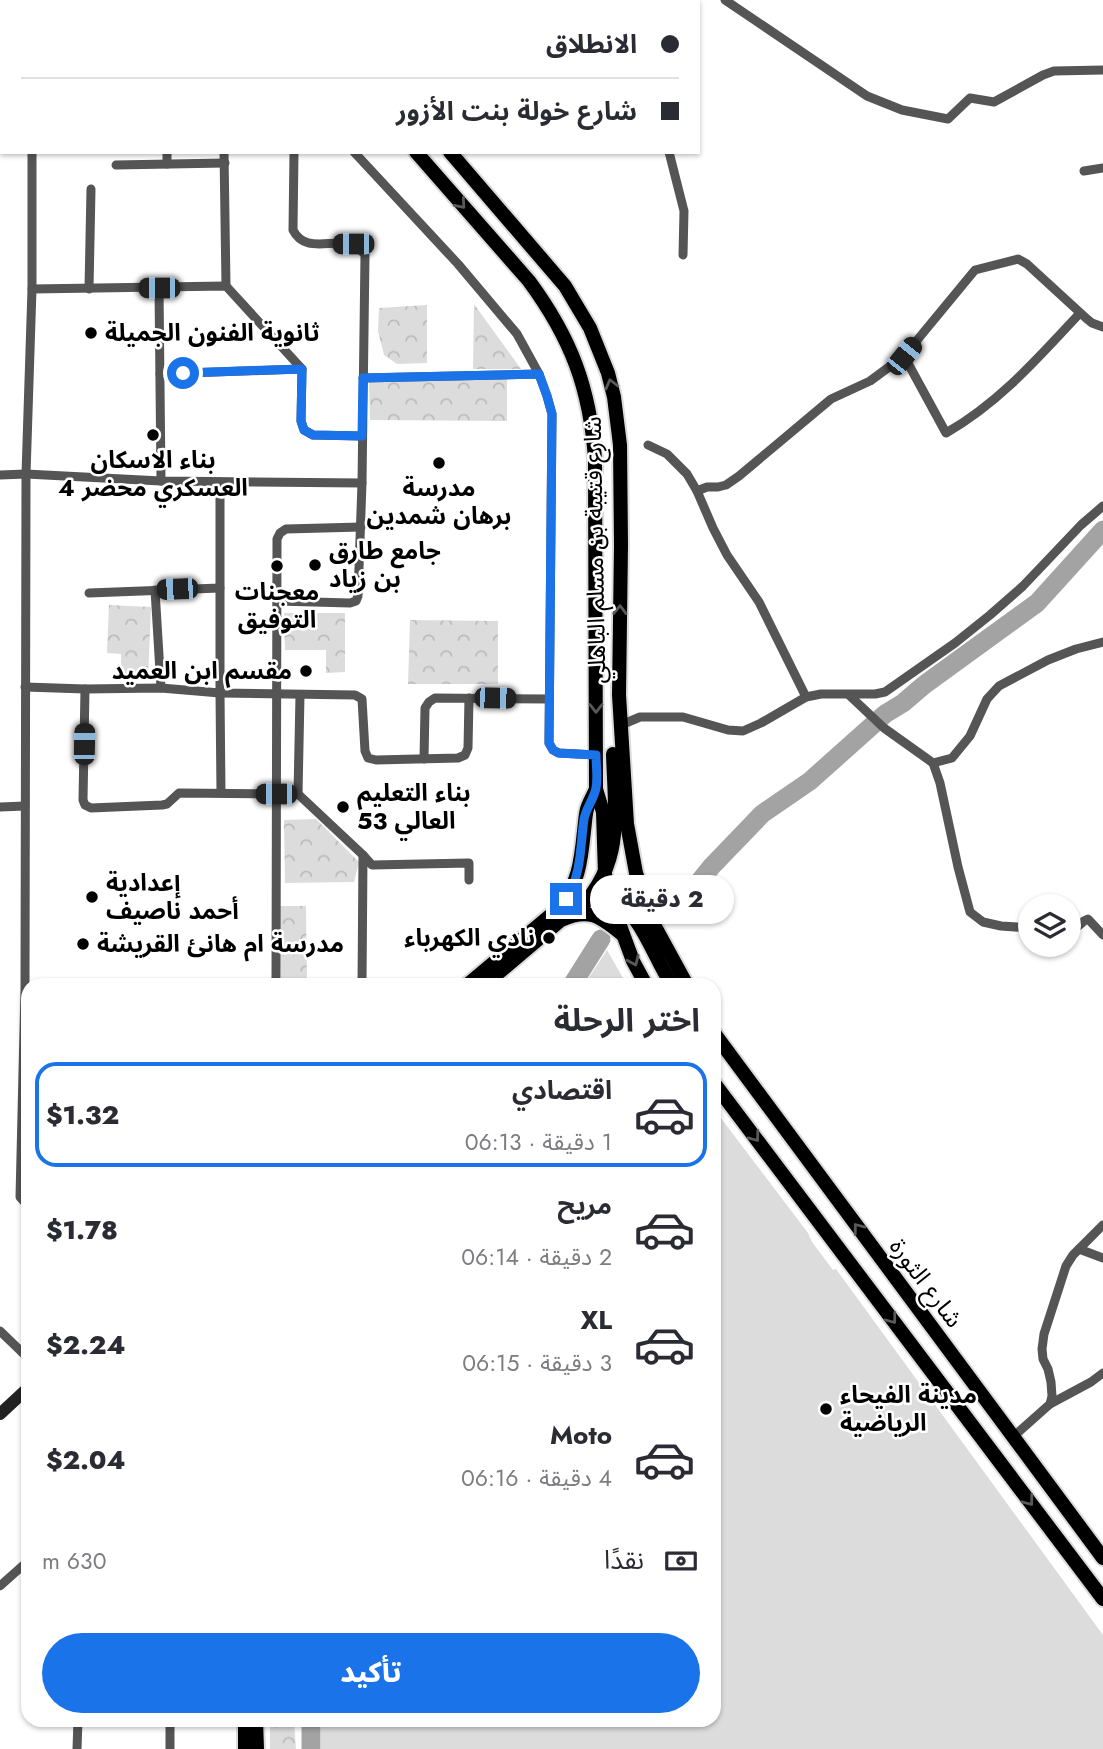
<!DOCTYPE html>
<html lang="ar">
<head>
<meta charset="utf-8">
<style>
  body { margin:0; font-family:Jost,"Noto Sans Arabic",sans-serif; background:#f7f7f7; color:#2b2b33; direction:rtl; height:100vh; display:flex; flex-direction:column; font-size:26px; white-space:nowrap }
  * { box-sizing:border-box; margin:0 }
  p { font-size:23px; color:#7c7c81 }
  .icon { flex:none; width:38px; height:38px; fill:none; stroke:currentColor; stroke-width:2; stroke-linecap:round; stroke-linejoin:round }
  .map { position:relative; flex:1; overflow:hidden; direction:ltr }
  .panel { position:absolute; left:21px; top:978px; width:700px; height:749px; display:flex; flex-direction:column; background:#fff; border-radius:21px; box-shadow:0 2px 5px #0004; direction:rtl }
  .panel>* { flex:none }
  .hud { position:absolute; left:0px; top:0px; width:700px; height:154px; box-shadow:0 2px 5px #0004; direction:rtl; display:grid; align-content:center; height:154px; padding:0 21px; background:#fff }
  .controls { position:absolute; left:1018px; top:894px; display:grid; gap:14px }
  .controls a { display:grid; place-items:center; width:63px; height:63px; border-radius:50%; background:#fff; box-shadow:0 2px 5px #0004; font-size:35px }
  .end { position:absolute; width:32px; height:32px; margin:-16px; border:9px solid #1a73e8; background:#fff; box-shadow:0 0 0 4px #fff }
  .from { border-radius:50% }
  .bubble { position:absolute; height:49px; border-radius:24px; background:#fff; box-shadow:0 2px 5px #0004; font-size:23px; font-weight:800; line-height:49px; text-align:center; direction:rtl }
  .car { position:absolute; width:21px; height:42px; margin:-21px -10px; border-radius:9px; box-shadow:0 0 5px 2px #0007; background:linear-gradient(#222 24%,#8ab4d8 0 40%,#222 0 76%,#8ab4d8 0 86%,#222 0) }
  .hud b { display:flex; align-items:center; gap:24px; height:66px; font-size:26px }
  .hud b+b { border-top:2px solid #e1e1e2 }
  .hud i { width:18px; height:18px; background:#2b2b33 }
  ul { padding:0; list-style:none }
  li { display:flex; align-items:center; gap:21px; height:105px; margin:0 14px 10px; padding:0 7px; border:4px solid transparent; border-radius:21px }
  li div { flex:1 }
  li b { display:block; font-size:26px }
  li em { font-style:normal; font-weight:800 }
  li.selected { border-color:#1a73e8 }
  li>.icon { width:63px; height:63px; stroke-width:1.5 }
  h2 { padding:0 21px; font-size:32px; line-height:84px }
  .pay { display:flex; align-items:center; gap:18px; height:77px; padding:0 21px; font-size:26px }
  .pay p { margin-inline-start:auto }
  .button { display:flex; gap:14px; margin-top:auto; padding:14px 21px }
  .button a { flex:1; height:80px; border-radius:42px; background:#1a73e8; color:#fff; font-size:28px; font-weight:800; line-height:80px; text-align:center }
  .map>svg:first-child { display:block }
  .park { fill:url(#park-crowns) }
  .pitch { fill:#dcdcdc }
  .lines { fill:none; stroke-linecap:round; stroke-linejoin:round }
  .river { stroke:#a3a3a3; stroke-width:19 }
  .primary-casing { stroke:#dbdbdb; stroke-width:18 }
  .minor { stroke:#555; stroke-width:9 }
  .secondary { stroke:#222; stroke-width:12 }
  .primary { stroke:#000; stroke-width:14 }
  .oneway { stroke:#595959 }
  .route { stroke:#1a73e8; stroke-width:9 }
  .poi-dot { fill:#000; stroke:#fff; stroke-width:2.5 }
  .labels { text-anchor:middle; stroke-width:5; stroke-linejoin:round; paint-order:stroke }
  .poi-label { font-size:24px; font-weight:bold; fill:#000; stroke:#fff; text-anchor:start }
  .street-label { font-size:24px; fill:#000; stroke:#fff }
</style>
</head>
<body>
<div class="map">
<svg width="1103" height="1749" viewBox="0 0 1103 1749">
  <defs>
    <pattern id="park-crowns" width="20" height="18" patternUnits="userSpaceOnUse" patternTransform="scale(1.75)"><rect width="20" height="18" fill="#dcdcdc"/><path d="M2 6a3 3 0 1 1 6 0M12 15a3 3 0 1 1 6 0" fill="none" stroke="#bbb"/></pattern>
  </defs>
  <rect width="100%" height="100%" fill="#fff"/>
  <g class="park">
    <path d="M474,304L521,369H473Z"/>
    <path d="M427,305V363L397,364L384,355L378,331L379,308Z"/>
    <path d="M507,378V421L370,420L369,380Z"/>
    <path d="M109,605L151,607L148,679L121,678V654L107,653Z"/>
    <path d="M284,613H345V672L326,673V650H285Z"/>
    <path d="M410,620L498,621V684H408Z"/>
    <path d="M316,819L359,862L354,882L285,883L284,820Z"/>
    <path d="M280,906H306L307,985H281Z"/>
    <path d="M270,1720H294L296,1749H270Z"/>
  </g>
  <g class="pitch">
    <path d="M607,950L627,985H584Z"/>
    <path d="M714,1109L808,1233L812,1242L833,1270L836,1269L1103,1635V1749H321V1720H714Z"/>
  </g>
  <g class="lines">
    <g class="river">
      <path d="M673,908L691,892L712,866L762,814L810,781L885,714L903,703L924,685L1037,603L1103,530"/>
      <path d="M572,985L601,939"/>
      <path d="M311,1749V1720"/>
    </g>
    <g class="primary-casing">
      <g id="primary">
        <path d="M285,0L286,2"/>
        <path d="M319,0L321,2"/>
        <path d="M416,152L529,281C571,338 590,388 595,459L596,789L603,812L605,874L609,896L633,961L646,985"/>
        <path d="M450,152L565,286L590,328L608,373L614,397L620,445L621,545L619,695L627,824L636,873L652,921L687,985"/>
        <path d="M609,896C642,913 652,955 672,985"/>
        <path d="M573,915C625,867 615,819 613,754"/>
        <path d="M467,985L558,909C578,886 581,862 584,831C585,824 585,817 587,809C589,802 593,796 596,789"/>
        <path d="M484,985L561,920C590,907 601,917 623,935"/>
        <path d="M714,1033L1103,1558"/>
        <path d="M714,1083L1103,1599"/>
        <path d="M245,1720V1749"/>
        <path d="M256,1720L257,1749"/>
      </g>
    </g>
    <g class="minor">
      <path d="M211,0L212,2"/>
      <path d="M725,0L867,96L902,110L948,119L970,98L994,102L1043,75L1054,71L1103,70"/>
      <path d="M63,2L65,0"/>
      <path d="M387,2V0"/>
      <path d="M538,2L539,0"/>
      <path d="M640,2L642,0"/>
      <path d="M224,152L226,286"/>
      <path d="M354,152L458,264L517,334L539,374L547,396L552,414L549,743L553,750L559,753L596,755"/>
      <path d="M669,152L684,211L683,255"/>
      <path d="M167,164V152"/>
      <path d="M116,165L225,163"/>
      <path d="M1084,171L1103,168"/>
      <path d="M159,288L161,481"/>
      <path d="M32,289L226,286L302,369L301,421L304,430L313,435L362,436"/>
      <path d="M89,289L91,189"/>
      <path d="M904,356L946,433C999,403 1039,357 1080,313"/>
      <path d="M160,374L302,369"/>
      <path d="M363,378L539,374"/>
      <path d="M648,445L667,454L687,474L697,491L713,528L727,555L759,602L806,697"/>
      <path d="M0,475L26,474L161,481L362,483"/>
      <path d="M220,482V693L221,793"/>
      <path d="M697,491L707,487H718L726,485L739,476L831,399L870,381L904,356L975,270L1018,259L1027,264L1087,319L1092,323L1103,327"/>
      <path d="M155,590L161,688"/>
      <path d="M89,593L220,588"/>
      <path d="M277,601L350,603L356,601L358,596L362,483L365,255C346,228 308,260 293,230L294,152"/>
      <path d="M25,687L85,689L161,688L220,693L355,695L362,699L365,751L368,758L376,760L458,758L465,755L468,748L469,698"/>
      <path d="M85,689L83,800L85,805L91,808L162,805L167,804L179,793L298,794L300,695"/>
      <path d="M849,695L884,728L933,763L940,783L958,867L970,912L983,922L1001,926L1031,928"/>
      <path d="M621,725L640,717H683L728,730L743,731L761,723L806,697L821,694H875L885,692L955,643L990,615L1023,586L1081,525L1103,506"/>
      <path d="M424,759L425,708L429,702L435,698L549,699"/>
      <path d="M933,763L952,758L970,736L987,699L999,686L1048,660L1076,649L1103,642"/>
      <path d="M298,794L363,855"/>
      <path d="M0,807L25,806"/>
      <path d="M1069,934L1084,921L1088,919L1103,935"/>
      <path d="M274,985L276,982L277,539L280,533L286,529L361,527"/>
      <path d="M362,985L363,855L372,865L469,863V880"/>
      <path d="M28,1206L20,1197L25,990L26,474L32,289V152"/>
      <path d="M1079,1249L1103,1258"/>
      <path d="M0,1331L28,1358"/>
      <path d="M1050,1404L1091,1382L1103,1373"/>
      <path d="M1013,1437L1050,1404L1052,1396L1051,1382L1048,1369L1043,1359L1042,1349L1044,1334L1066,1266L1073,1255L1103,1225"/>
      <path d="M0,1586L28,1561"/>
      <path d="M170,1720V1749"/>
      <path d="M77,1749L78,1720"/>
    </g>
    <path class="secondary" d="M0,1414L28,1388"/>
    <use href="#primary" class="primary"/>
  </g>
  <defs><path id="oneway-chevron" d="M-2-3.5L2.5 0L-2 3.5" fill="none" stroke-width="1.6" stroke-linecap="round" stroke-linejoin="round" transform="scale(1.75)"/></defs>
  <g class="oneway">
    <use href="#oneway-chevron" transform="translate(461 204) rotate(49)"/>
    <use href="#oneway-chevron" transform="translate(611 384) rotate(-104)"/>
    <use href="#oneway-chevron" transform="translate(620 610) rotate(-89)"/>
    <use href="#oneway-chevron" transform="translate(596 708) rotate(90)"/>
    <use href="#oneway-chevron" transform="translate(634 961) rotate(66)"/>
    <use href="#oneway-chevron" transform="translate(755 1137) rotate(53)"/>
    <use href="#oneway-chevron" transform="translate(858 1228) rotate(-127)"/>
    <use href="#oneway-chevron" transform="translate(892 1319) rotate(53)"/>
    <use href="#oneway-chevron" transform="translate(1029 1501) rotate(53)"/>
  </g>
  <g class="lines">
    <path class="route" d="M183,373L302,369L301,421L304,430L313,435L362,436L363,378L539,374L547,396L552,414L549,743L553,750L558,753L596,755C596,765 598,778 596,788C594,799 586,808 584,819C580,847 582,874 566,899"/>
  </g>
  <g class="poi-dot">
    <circle cx="91" cy="333" r="7"/>
    <circle cx="153" cy="435" r="7"/>
    <circle cx="439" cy="463" r="7"/>
    <circle cx="315" cy="565" r="7"/>
    <circle cx="277" cy="566" r="7"/>
    <circle cx="306" cy="671" r="7"/>
    <circle cx="343" cy="807" r="7"/>
    <circle cx="92" cy="897" r="7"/>
    <circle cx="549" cy="938" r="7"/>
    <circle cx="83" cy="944" r="7"/>
    <circle cx="826" cy="1409" r="7"/>
  </g>
  <g class="labels">
    <g class="poi-label">
      <text x="105" y="341">ثانوية الفنون الجميلة</text>
      <text x="153" y="468" text-anchor="middle">بناء الاسكان<tspan x="153" dy="28">العسكري محضر 4</tspan></text>
      <text x="439" y="496" text-anchor="middle">مدرسة<tspan x="439" dy="28">برهان شمدين</tspan></text>
      <text x="329" y="559">جامع طارق<tspan x="329" dy="28">بن زياد</tspan></text>
      <text x="277" y="600" text-anchor="middle">معجنات<tspan x="277" dy="28">التوفيق</tspan></text>
      <text x="292" y="679" text-anchor="end">مقسم ابن العميد</text>
      <text x="357" y="801">بناء التعليم<tspan x="357" dy="28">العالي 53</tspan></text>
      <text x="106" y="891">إعدادية<tspan x="106" dy="28">أحمد ناصيف</tspan></text>
      <text x="535" y="946" text-anchor="end">نادي الكهرباء</text>
      <text x="97" y="952">مدرسة ام هانئ القريشة</text>
      <text x="840" y="1403">مدينة الفيحاء<tspan x="840" dy="28">الرياضية</tspan></text>
    </g>
    <g class="street-label">
      <text transform="translate(595 550) rotate(-91)" y="8">شارع قتيبة بن مسلم الباهلي</text>
      <text transform="translate(926 1283) rotate(53)" y="8">شارع الثورة</text>
    </g>
  </g>
</svg>
<div class="controls">
<a><svg class="icon" aria-label="layers" viewBox="0 0 24 24"><path d="M12 4l9 5-9 5-9-5zM3 14l9 5 9-5"/></svg></a>
</div>
<i class="end from" style="left:183px;top:373px"></i>
<i class="end" style="left:566px;top:899px"></i>
<div class="bubble" style="left:590px;top:875px;width:144px">2 دقيقة</div>
<i class="car" style="left:353px;top:244px;rotate:270deg"></i>
<i class="car" style="left:159px;top:288px;rotate:270deg"></i>
<i class="car" style="left:904px;top:356px;rotate:39deg"></i>
<i class="car" style="left:177px;top:589px;rotate:268deg"></i>
<i class="car" style="left:495px;top:698px;rotate:91deg"></i>
<i class="car" style="left:84px;top:744px;rotate:1deg"></i>
<i class="car" style="left:276px;top:794px;rotate:270deg"></i>
<div class="hud">
<b><i class="from"></i>الانطلاق</b>
<b><i></i>شارع خولة بنت الأزور</b>
</div>
<section class="panel">
<h2>اختر الرحلة</h2>
<ul>
<li class="selected"><svg class="icon" aria-label="car" viewBox="0 0 24 24"><path d="M5 17H2v-5l4-1 3-4h7l3 4 3 1v5h-3M9 17h6M6 11h13"/><circle cx="7" cy="17" r="2"/><circle cx="17" cy="17" r="2"/></svg><div><b>اقتصادي</b><p>1 دقيقة · 06:13</p></div><em>$1.32</em></li>
<li><svg class="icon" aria-label="car" viewBox="0 0 24 24"><path d="M5 17H2v-5l4-1 3-4h7l3 4 3 1v5h-3M9 17h6M6 11h13"/><circle cx="7" cy="17" r="2"/><circle cx="17" cy="17" r="2"/></svg><div><b>مريح</b><p>2 دقيقة · 06:14</p></div><em>$1.78</em></li>
<li><svg class="icon" aria-label="car" viewBox="0 0 24 24"><path d="M5 17H2v-5l4-1 3-4h7l3 4 3 1v5h-3M9 17h6M6 11h13"/><circle cx="7" cy="17" r="2"/><circle cx="17" cy="17" r="2"/></svg><div><b>XL</b><p>3 دقيقة · 06:15</p></div><em>$2.24</em></li>
<li><svg class="icon" aria-label="car" viewBox="0 0 24 24"><path d="M5 17H2v-5l4-1 3-4h7l3 4 3 1v5h-3M9 17h6M6 11h13"/><circle cx="7" cy="17" r="2"/><circle cx="17" cy="17" r="2"/></svg><div><b>Moto</b><p>4 دقيقة · 06:16</p></div><em>$2.04</em></li>
</ul>
<div class="pay"><svg class="icon" aria-label="cash" viewBox="0 0 24 24"><path d="M3 7h18v10H3z"/><circle cx="12" cy="12" r="2"/></svg>نقدًا<p>630 m</p></div>
<div class="button"><a>تأكيد</a></div>
</section>
</div>
</body>
</html>
